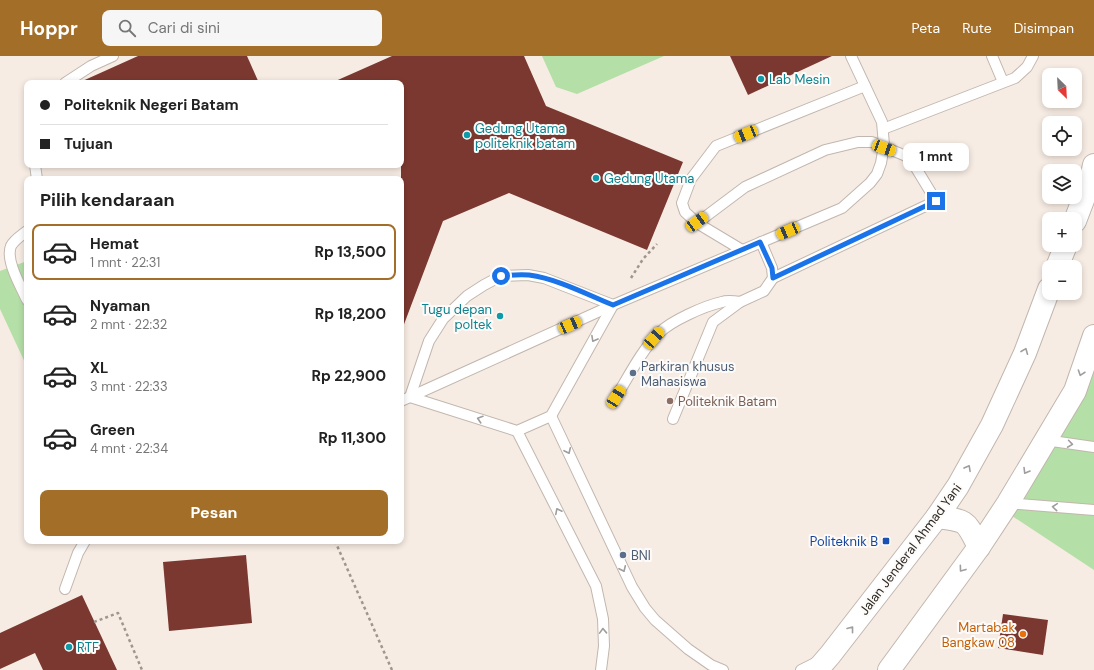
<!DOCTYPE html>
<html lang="id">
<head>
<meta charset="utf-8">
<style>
  body { margin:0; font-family:"DM Sans",sans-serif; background:#f6f6f6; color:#222; height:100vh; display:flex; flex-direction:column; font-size:15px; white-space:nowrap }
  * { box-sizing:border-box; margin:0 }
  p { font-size:13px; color:#767676 }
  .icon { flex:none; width:22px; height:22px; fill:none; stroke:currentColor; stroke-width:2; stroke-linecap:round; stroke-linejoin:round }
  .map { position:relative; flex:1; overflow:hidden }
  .sheet { position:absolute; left:24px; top:120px; width:380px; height:368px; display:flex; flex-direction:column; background:#fff; border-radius:8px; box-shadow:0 2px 6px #0003 }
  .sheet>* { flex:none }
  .banner { position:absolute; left:24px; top:24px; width:380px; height:88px; border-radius:8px; box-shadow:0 2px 6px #0003; display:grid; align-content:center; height:88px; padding:0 16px; background:#fff }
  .needle { width:26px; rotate:156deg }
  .controls { position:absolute; left:1042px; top:12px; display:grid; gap:8px }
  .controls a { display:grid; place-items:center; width:40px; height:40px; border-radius:8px; background:#fff; box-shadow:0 2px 6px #0003; font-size:20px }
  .end { position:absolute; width:18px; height:18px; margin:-9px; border:5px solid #1a73e8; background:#fff; box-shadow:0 0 0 2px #fff }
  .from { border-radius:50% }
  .bubble { position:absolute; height:28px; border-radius:8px; background:#fff; box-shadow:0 2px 6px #0003; font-size:13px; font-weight:700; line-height:28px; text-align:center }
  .car { position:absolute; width:12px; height:24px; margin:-12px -6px; border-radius:5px; box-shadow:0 0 3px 1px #0007; background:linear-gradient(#f5c518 24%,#345 0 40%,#f5c518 0 76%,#345 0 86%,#f5c518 0) }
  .banner b { display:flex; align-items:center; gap:14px; height:38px; font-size:15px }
  .banner b+b { border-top:1px solid #e0e0e0 }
  .banner i { width:10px; height:10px; background:#222 }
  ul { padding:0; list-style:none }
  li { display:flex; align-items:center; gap:12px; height:56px; margin:0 8px 6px; padding:0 8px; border:2px solid transparent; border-radius:8px }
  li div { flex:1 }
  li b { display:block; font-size:15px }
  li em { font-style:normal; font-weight:700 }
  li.current { border-color:#a36e27 }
  li>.icon { width:36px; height:36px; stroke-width:1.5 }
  h2 { padding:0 16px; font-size:18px; line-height:48px }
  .cta { display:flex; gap:8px; margin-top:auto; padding:8px 16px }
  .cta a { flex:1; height:46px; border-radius:8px; background:#a36e27; color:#fff; font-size:16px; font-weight:700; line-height:46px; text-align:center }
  header { display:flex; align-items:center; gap:24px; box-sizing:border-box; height:56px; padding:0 20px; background:#a36e27; color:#fff }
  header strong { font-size:19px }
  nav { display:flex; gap:22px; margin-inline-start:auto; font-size:14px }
  .search { width:280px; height:36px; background:#f6f6f6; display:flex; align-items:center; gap:10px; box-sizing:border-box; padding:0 14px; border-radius:8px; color:#767676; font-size:15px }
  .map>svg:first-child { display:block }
  .green { fill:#b4dfa7 }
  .building { fill:#7b3830 }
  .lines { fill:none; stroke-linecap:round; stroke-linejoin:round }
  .service-casing { stroke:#c1b7ae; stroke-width:12 }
  .trunk-casing { stroke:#c1b7ae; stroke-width:24 }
  .path { stroke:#9e968f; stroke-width:2.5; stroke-dasharray:3 3; stroke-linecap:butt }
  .service { stroke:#fff; stroke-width:10 }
  .trunk { stroke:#fff; stroke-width:22 }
  .oneway { stroke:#a09e9c }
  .route { stroke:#1a73e8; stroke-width:5 }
  .culture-dot { fill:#0f9aa8; stroke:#fdfbf9; stroke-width:1.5 }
  .service-dot { fill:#5c6f8a; stroke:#fdfbf9; stroke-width:1.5 }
  .education-dot { fill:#8d6e63; stroke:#fdfbf9; stroke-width:1.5 }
  .transit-dot { fill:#1a4fb4; stroke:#fdfbf9; stroke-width:1.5 }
  .food-dot { fill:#e8710a; stroke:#fdfbf9; stroke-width:1.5 }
  .labels { text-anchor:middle; stroke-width:4; stroke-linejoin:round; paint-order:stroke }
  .culture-label { font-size:13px; fill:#0d838f; stroke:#fdfbf9; text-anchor:start }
  .service-label { font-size:13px; fill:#4e5e75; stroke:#fdfbf9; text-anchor:start }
  .education-label { font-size:13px; fill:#785e54; stroke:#fdfbf9; text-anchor:start }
  .transit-label { font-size:13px; fill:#164399; stroke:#fdfbf9; text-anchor:end }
  .street-label { font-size:13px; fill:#2c2824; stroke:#fdfbf9 }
  .food-label { font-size:13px; fill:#c56008; stroke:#fdfbf9; text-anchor:end }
</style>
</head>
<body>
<header>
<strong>Hoppr</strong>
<div class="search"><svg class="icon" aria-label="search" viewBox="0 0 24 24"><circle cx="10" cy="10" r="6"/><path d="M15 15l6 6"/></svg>Cari di sini</div>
<nav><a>Peta</a><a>Rute</a><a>Disimpan</a></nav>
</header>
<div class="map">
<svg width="1094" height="614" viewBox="0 0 1094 614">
  <rect width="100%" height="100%" fill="#f7ece3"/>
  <g class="green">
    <path d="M542,0H664L577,38L556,31Z"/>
    <path d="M27,205V311L0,253V215Z"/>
    <path d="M1094,270V514L1006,456Z"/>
  </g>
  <g class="building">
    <path d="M138,0H247L259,27H78Z"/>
    <path d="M392,0H524L546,50L683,106L647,194L509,137L443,165L403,271H401V27H331Z"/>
    <path d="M730,0H832L748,39Z"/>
    <path d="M246,499L252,567L169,575L163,506Z"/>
    <path d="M82,539L117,614H43L35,597L0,613V577Z"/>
    <path d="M1003,558L1048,564L1043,599L998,592Z"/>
  </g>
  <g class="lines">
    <g class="service-casing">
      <g id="service">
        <path d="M992,0L1003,26"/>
        <path d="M65,27L91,10L113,0"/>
        <path d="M883,73L1015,22L1027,11L1033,0"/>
        <path d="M35,109L37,123"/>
        <path d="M697,167L745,131L825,94L858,86H872L906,100L916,112L936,145L773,222"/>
        <path d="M27,175C22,179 14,184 11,190C5,204 21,231 27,244"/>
        <path d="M742,194L697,167L685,156L682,147L691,123L716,90L865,30"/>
        <path d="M410,341L517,375L551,360L613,249"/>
        <path d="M410,341L429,285L443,263L467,240L484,229L501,220L528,219L544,222L613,249"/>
        <path d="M616,341C629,320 641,295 659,277C671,265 704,250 722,246C727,244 734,245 740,246"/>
        <path d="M401,345L613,249L842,152L870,127L877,118L881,107L884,89L882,66L851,0"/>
        <path d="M551,360L632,531L645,552L655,564L688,593L711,609L723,614"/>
        <path d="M673,363L713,266L740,246L764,235L773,222L772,212L761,186"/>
        <path d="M517,375L596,530L603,563L604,590L601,614"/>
        <path d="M1045,384L1094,391"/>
        <path d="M1008,447L1094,454"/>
        <path d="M65,533L78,497L85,485"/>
        <path d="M801,614L817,606"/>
      </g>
    </g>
    <g class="trunk-casing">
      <g id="trunk">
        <path d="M1075,165L1091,123L1094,109"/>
        <path d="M1057,211L1066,189"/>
        <path d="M937,461C968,465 965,464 979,491"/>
        <path d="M817,614L830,599L937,461L958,430L992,369L1025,297L1049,233"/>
        <path d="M889,614L979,491L1008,447L1075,335L1094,280"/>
      </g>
    </g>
    <g class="path">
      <path d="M631,222L643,203L657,188"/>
      <path d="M335,485L392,614"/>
      <path d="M94,566L118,557L142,614"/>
    </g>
    <use href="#service" class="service"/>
    <use href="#trunk" class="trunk"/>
  </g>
  <defs><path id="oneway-chevron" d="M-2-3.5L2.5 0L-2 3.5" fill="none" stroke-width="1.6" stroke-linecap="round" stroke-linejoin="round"/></defs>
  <g class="oneway">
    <use href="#oneway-chevron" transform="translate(594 283) rotate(119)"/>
    <use href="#oneway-chevron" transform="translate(1025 295) rotate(-68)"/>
    <use href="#oneway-chevron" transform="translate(1081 317) rotate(109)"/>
    <use href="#oneway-chevron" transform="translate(480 363) rotate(-162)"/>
    <use href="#oneway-chevron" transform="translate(1070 388) rotate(8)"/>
    <use href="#oneway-chevron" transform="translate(568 395) rotate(65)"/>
    <use href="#oneway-chevron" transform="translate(968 412) rotate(-61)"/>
    <use href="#oneway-chevron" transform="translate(1026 415) rotate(121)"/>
    <use href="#oneway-chevron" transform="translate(1055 451) rotate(-175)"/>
    <use href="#oneway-chevron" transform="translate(558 455) rotate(-117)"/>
    <use href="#oneway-chevron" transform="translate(623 513) rotate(65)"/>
    <use href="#oneway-chevron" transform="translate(962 513) rotate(126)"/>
    <use href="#oneway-chevron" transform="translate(851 573) rotate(-52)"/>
    <use href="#oneway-chevron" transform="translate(603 575) rotate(-92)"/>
  </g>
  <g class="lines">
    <path class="route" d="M501,220C510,219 520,218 529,219C558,223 586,238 613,249L760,186L772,212L773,222L936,145"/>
  </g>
  <g class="culture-dot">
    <circle cx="761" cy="23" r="4"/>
    <circle cx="467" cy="79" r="4"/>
    <circle cx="596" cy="122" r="4"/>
    <circle cx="500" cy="260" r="4"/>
    <circle cx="69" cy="591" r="4"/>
  </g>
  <g class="service-dot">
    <circle cx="633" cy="317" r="4"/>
    <circle cx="623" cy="499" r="4"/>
  </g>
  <circle class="education-dot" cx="670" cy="345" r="4"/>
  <rect class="transit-dot" x="882" y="481" width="8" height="8" rx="2"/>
  <circle class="food-dot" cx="1023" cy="578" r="4"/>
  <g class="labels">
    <g class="culture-label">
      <text x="769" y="28">Lab Mesin</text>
      <text x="475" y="77">Gedung Utama<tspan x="475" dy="15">politeknik batam</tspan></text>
      <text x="604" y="127">Gedung Utama</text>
      <text x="492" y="258" text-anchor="end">Tugu depan<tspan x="492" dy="15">poltek</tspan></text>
      <text x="77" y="596">RTF</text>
    </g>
    <g class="service-label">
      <text x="641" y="315">Parkiran khusus<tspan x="641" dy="15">Mahasiswa</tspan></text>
      <text x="631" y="504">BNI</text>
    </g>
    <g class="education-label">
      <text x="678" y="350">Politeknik Batam</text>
    </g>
    <g class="transit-label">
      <text x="878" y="490">Politeknik B</text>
    </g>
    <g class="street-label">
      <text transform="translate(910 493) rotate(-53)" y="5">Jalan Jenderal Ahmad Yani</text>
    </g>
    <g class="food-label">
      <text x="1015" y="576">Martabak<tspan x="1015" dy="15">Bangkaw 08</tspan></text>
    </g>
  </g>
</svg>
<div class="controls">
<a><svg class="needle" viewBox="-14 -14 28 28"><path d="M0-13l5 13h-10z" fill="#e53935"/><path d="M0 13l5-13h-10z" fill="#767676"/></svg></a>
<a><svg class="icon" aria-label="locate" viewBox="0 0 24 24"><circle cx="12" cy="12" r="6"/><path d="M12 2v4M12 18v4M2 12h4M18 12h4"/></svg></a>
<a><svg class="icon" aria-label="layers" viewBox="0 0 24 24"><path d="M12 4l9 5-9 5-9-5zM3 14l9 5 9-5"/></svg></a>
<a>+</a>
<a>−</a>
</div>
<i class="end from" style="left:501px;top:220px"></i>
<i class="end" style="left:936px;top:145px"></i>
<div class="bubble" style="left:903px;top:87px;width:66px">1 mnt</div>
<i class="car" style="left:746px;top:78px;rotate:248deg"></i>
<i class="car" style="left:884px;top:92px;rotate:110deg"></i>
<i class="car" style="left:697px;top:166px;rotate:54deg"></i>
<i class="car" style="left:788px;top:175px;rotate:247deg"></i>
<i class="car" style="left:570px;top:269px;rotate:66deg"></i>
<i class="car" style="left:654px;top:282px;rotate:41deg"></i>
<i class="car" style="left:616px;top:341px;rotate:32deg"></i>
<div class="banner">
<b><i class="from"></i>Politeknik Negeri Batam</b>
<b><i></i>Tujuan</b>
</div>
<section class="sheet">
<h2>Pilih kendaraan</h2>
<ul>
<li class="current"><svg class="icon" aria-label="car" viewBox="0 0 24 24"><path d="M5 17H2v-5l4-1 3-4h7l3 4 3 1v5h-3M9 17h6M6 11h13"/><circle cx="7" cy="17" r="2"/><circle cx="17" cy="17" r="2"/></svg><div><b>Hemat</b><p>1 mnt · 22:31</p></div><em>Rp 13,500</em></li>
<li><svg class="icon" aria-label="car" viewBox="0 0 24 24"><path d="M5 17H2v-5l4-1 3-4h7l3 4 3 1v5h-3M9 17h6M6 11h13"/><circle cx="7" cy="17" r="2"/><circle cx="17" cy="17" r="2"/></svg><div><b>Nyaman</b><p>2 mnt · 22:32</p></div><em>Rp 18,200</em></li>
<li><svg class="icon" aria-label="car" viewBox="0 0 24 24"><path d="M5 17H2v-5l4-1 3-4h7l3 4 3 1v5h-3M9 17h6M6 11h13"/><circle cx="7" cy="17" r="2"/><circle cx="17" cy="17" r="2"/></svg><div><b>XL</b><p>3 mnt · 22:33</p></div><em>Rp 22,900</em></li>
<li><svg class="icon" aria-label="car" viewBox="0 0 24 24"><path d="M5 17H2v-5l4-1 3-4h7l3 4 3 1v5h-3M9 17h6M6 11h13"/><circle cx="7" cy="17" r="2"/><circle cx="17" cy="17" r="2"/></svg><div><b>Green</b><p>4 mnt · 22:34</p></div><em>Rp 11,300</em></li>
</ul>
<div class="cta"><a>Pesan</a></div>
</section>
</div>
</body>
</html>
